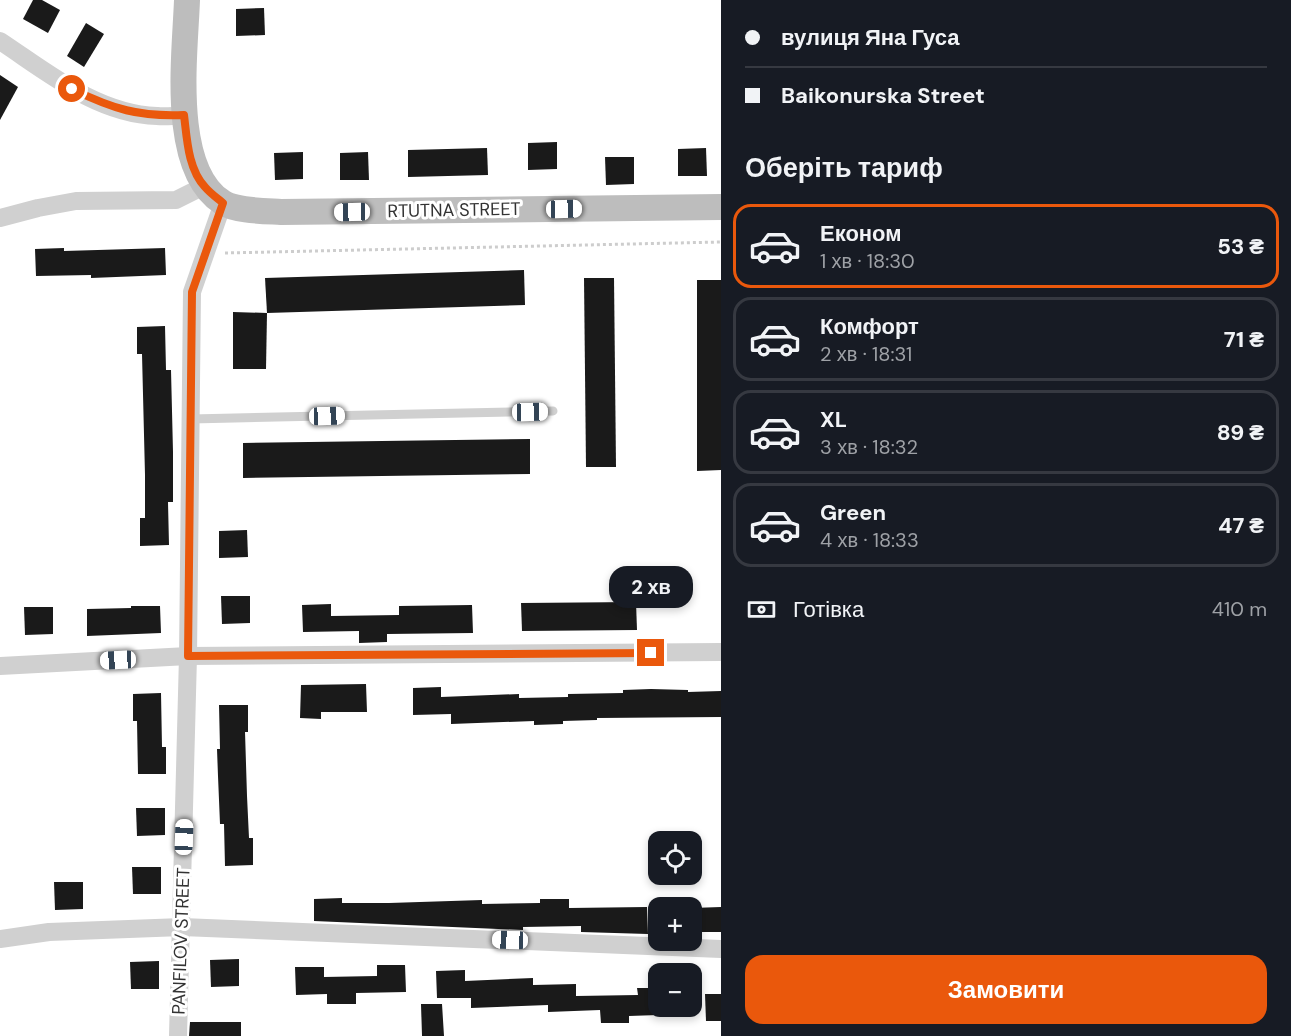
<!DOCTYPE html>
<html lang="uk">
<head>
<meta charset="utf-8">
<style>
  body { margin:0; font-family:"DM Sans",sans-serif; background:#20242c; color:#f1f3f6; height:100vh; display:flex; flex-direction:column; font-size:22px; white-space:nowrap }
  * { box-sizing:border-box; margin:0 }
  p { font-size:20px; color:#9ea1a6 }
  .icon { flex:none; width:33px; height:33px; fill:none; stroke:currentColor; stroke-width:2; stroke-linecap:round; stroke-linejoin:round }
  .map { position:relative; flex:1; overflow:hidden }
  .side { display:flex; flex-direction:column; background:#171b24; width:570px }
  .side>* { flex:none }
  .top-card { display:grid; align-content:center; height:132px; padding:0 24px; background:#171b24 }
  .controls { position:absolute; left:648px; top:831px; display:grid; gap:12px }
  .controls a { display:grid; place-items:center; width:54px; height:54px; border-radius:12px; background:#171b24; box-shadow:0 3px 9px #0003; font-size:30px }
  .end { position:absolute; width:27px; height:27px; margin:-14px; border:8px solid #ea580c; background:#fff; box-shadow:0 0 0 3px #fff }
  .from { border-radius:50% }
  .bubble { position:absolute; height:42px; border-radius:18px; background:#171b24; box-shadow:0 3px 9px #0003; font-size:20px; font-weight:800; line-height:42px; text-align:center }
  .car { position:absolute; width:18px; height:36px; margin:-18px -9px; border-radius:8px; box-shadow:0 0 4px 2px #0007; background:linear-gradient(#fff 24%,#345 0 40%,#fff 0 76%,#345 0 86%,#fff 0) }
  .top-card b { display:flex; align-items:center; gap:21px; height:57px; font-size:22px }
  .top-card b+b { border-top:2px solid #363941 }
  .top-card i { width:15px; height:15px; background:#f1f3f6 }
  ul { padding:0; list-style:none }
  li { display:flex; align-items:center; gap:18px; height:84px; margin:0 12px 9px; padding:0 12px; border:3px solid #363941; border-radius:18px }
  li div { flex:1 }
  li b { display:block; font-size:22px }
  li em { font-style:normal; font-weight:800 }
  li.selected { border-color:#ea580c }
  li>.icon { width:54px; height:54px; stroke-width:1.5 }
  h2 { padding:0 24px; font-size:27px; line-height:72px }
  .pay { display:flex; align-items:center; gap:15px; height:66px; padding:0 24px; font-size:22px }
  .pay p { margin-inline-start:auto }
  .action { display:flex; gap:12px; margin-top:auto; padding:12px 24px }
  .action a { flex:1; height:69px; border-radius:18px; background:#ea580c; color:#fff; font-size:24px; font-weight:800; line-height:69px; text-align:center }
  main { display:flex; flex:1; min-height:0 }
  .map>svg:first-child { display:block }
  .building { fill:#1a1a1a }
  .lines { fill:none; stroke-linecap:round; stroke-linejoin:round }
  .path { stroke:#cdcdcd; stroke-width:3; stroke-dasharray:3 3; stroke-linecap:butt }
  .service { stroke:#d0d0d0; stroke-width:9 }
  .minor { stroke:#d0d0d0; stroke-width:18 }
  .secondary { stroke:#bdbdbd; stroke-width:26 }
  .route { stroke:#ea580c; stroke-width:8 }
  .labels { text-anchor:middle; stroke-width:6; stroke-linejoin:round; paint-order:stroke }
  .street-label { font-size:18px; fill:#333; stroke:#fff }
</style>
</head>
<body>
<main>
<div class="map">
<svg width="721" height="1036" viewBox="0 0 721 1036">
  <rect width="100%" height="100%" fill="#fff"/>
  <g class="building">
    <path d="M33,0H42L60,10L48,33L23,19Z"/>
    <path d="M264,8L265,35L236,36V9Z"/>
    <path d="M86,23L104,34L84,67L67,56Z"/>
    <path d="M0,75L18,87L0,120Z"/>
    <path d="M557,142V169L528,170V143Z"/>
    <path d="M487,148L488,175L408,177V150Z"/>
    <path d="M706,148L707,176H678V149Z"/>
    <path d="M303,152V179L275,180L274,153Z"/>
    <path d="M368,152L369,180H340V153Z"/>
    <path d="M605,157H634V184L606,185Z"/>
    <path d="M64,248V251L165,248L166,275L91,278V275L36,276L35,249Z"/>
    <path d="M524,270L525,305L267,313L265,278Z"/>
    <path d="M584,278H614L616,467H586Z"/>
    <path d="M697,280H721V470L697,471Z"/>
    <path d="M233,312L267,313L266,369H233Z"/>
    <path d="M165,326L166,370H171L173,452V502H168L169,545L140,546V518H145V475L142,354H137V327Z"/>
    <path d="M530,439V474L243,478V443Z"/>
    <path d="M247,530L248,557L219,558V531Z"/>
    <path d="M221,596H250V623L222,624Z"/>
    <path d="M636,602L637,630L522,631L521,603Z"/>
    <path d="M331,604V616L399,615V606L472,605L473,633L387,634V642L359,643V631L303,632L302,605Z"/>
    <path d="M131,606H160L161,633L87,636V609L131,608Z"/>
    <path d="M24,607H53V634L25,635Z"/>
    <path d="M366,684L367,712H321V719L300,718L301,685Z"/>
    <path d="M441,687V697L519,694V698L568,697V694L623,693V690L651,689L688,690V692L721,691V717L597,718V720L563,721V724L534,725V721L451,724V714L413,715V688Z"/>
    <path d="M161,693L162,747H166V774H138L137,721H133V694Z"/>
    <path d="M219,705H248V732H245L247,796L249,838H253V865L225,866L224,824H220L218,776L217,749H220Z"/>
    <path d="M136,808H165V835L137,836Z"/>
    <path d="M132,867H161V894H133Z"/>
    <path d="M54,882H83V909L55,910Z"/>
    <path d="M342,898V903H389L482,900V904L540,903V899H569V908L647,907L648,934L581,932V926L523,927V930L314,921V899Z"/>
    <path d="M721,907V932H692V908Z"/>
    <path d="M239,959V986L211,987L210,960Z"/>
    <path d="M159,961V989H131L130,962Z"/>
    <path d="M377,965H405L406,992L356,993V1004H327V994L296,995L295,967H324V977L377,976Z"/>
    <path d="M465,970V981L533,978V985L576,984V996L638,995L637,988H658V1015L629,1016V1023H601L600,1010L548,1012V1005L471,1008V998H437L436,971Z"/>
    <path d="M705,994H721V1021H706Z"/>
    <path d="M421,1004H442L444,1036H422Z"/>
    <path d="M190,1022H241V1036H189Z"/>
  </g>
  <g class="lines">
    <path class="path" d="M225,253L721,242"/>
    <path class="service" d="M191,419L553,411"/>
    <g class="minor">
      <path d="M0,41C47,72 97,114 157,116C166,117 175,116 184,115"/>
      <path d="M0,218L38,208L76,201L176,200L204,186"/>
      <path d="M0,666L188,656L721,652"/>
      <path d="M0,939L49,932L182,927L721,949"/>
      <path d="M178,1036L188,656L192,292L223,203"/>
    </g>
    <path class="secondary" d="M187,0C185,55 170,168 222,202C235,211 265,211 281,212L721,207"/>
  </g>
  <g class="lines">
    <path class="route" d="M72,89C113,109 139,117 184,115C187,139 188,169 205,187C210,193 217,198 223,203L192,292L188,656L651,653"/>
  </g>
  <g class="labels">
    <g class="street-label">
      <text transform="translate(454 210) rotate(-1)" y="6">RTUTNA STREET</text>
      <text transform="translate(181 941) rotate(-88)" y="6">PANFILOV STREET</text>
    </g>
  </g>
</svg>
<div class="controls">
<a><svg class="icon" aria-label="locate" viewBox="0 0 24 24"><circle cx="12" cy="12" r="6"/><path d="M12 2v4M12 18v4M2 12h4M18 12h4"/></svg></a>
<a>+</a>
<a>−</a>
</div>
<i class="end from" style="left:72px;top:89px"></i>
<i class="end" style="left:651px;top:653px"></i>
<div class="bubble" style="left:609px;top:566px;width:84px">2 хв</div>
<i class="car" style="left:564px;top:209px;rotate:89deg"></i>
<i class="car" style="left:352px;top:212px;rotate:269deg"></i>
<i class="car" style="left:530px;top:412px;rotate:89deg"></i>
<i class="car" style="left:327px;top:416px;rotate:88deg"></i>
<i class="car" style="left:118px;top:660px;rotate:267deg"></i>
<i class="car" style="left:184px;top:837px;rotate:2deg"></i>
<i class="car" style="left:510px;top:940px;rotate:272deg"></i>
</div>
<section class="side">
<div class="top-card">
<b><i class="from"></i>вулиця Яна Гуса</b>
<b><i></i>Baikonurska Street</b>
</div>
<h2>Оберіть тариф</h2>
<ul>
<li class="selected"><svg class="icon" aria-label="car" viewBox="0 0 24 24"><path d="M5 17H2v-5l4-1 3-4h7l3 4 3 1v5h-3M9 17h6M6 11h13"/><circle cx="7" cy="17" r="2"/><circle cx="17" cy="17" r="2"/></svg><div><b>Економ</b><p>1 хв · 18:30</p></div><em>53 ₴</em></li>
<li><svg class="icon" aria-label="car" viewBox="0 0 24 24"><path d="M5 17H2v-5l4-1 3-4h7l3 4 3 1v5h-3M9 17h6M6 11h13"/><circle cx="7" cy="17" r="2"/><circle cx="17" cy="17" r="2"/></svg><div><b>Комфорт</b><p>2 хв · 18:31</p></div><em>71 ₴</em></li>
<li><svg class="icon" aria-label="car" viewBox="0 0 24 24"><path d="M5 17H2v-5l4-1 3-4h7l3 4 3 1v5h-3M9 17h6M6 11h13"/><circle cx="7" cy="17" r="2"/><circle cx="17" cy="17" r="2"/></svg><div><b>XL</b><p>3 хв · 18:32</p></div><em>89 ₴</em></li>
<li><svg class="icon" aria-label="car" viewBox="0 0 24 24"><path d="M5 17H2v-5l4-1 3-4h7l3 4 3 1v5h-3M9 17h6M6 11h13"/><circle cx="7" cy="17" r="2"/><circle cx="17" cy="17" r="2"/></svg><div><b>Green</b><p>4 хв · 18:33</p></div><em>47 ₴</em></li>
</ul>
<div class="pay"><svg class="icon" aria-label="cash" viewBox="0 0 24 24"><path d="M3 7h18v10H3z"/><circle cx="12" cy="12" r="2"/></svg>Готівка<p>410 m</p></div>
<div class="action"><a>Замовити</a></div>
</section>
</main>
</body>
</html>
